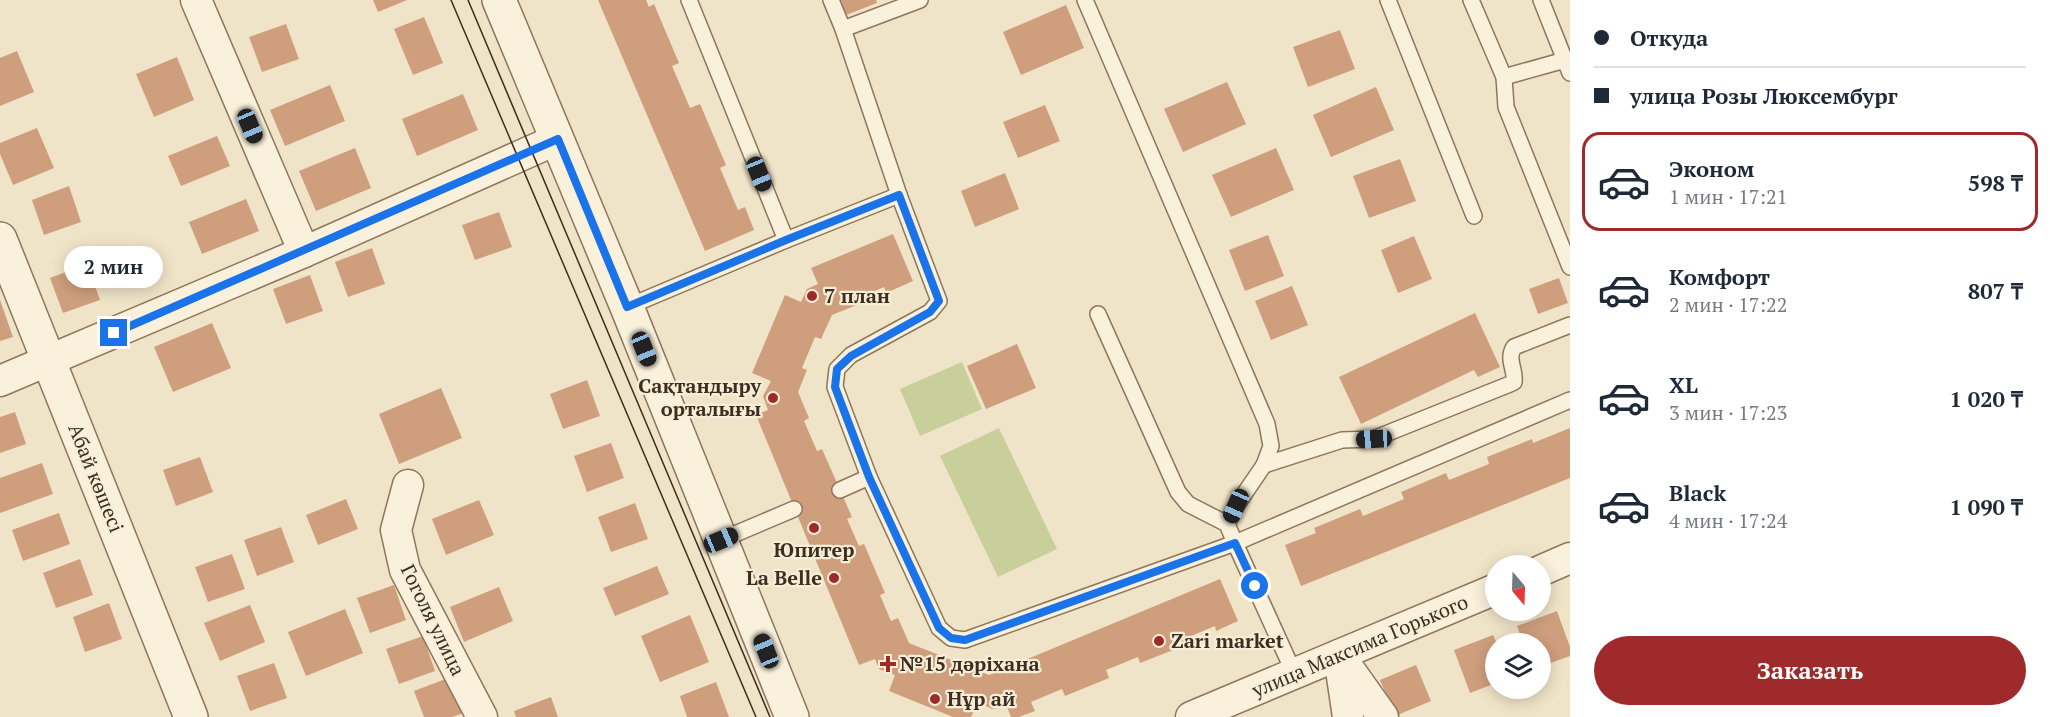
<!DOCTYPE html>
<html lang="ru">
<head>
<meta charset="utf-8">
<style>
  body { margin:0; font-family:"PT Serif",serif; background:#f2f2f3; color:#1f2937; height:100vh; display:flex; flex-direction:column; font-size:22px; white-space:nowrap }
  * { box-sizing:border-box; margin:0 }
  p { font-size:20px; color:#747a83 }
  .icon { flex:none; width:33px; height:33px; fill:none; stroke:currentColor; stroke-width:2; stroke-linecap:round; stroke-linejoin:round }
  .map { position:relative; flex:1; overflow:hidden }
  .details { display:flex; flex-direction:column; background:#fff; width:480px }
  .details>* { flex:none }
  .top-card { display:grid; align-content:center; height:132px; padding:0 24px; background:#fff }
  .needle { width:39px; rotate:161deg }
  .fabs { position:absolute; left:1485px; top:555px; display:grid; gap:12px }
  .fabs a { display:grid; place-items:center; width:66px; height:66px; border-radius:50%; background:#fff; box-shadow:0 3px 15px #0003; font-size:30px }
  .end { position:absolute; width:27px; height:27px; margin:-14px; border:8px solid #1a73e8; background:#fff; box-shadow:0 0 0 3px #fff }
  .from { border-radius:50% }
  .bubble { position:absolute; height:42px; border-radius:21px; background:#fff; box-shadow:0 3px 15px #0003; font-size:20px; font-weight:600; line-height:42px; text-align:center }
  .car { position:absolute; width:18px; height:36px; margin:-18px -9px; border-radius:8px; box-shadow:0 0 4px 2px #0007; background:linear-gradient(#222 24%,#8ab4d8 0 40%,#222 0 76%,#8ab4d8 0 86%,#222 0) }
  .top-card b { display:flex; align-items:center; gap:21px; height:57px; font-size:22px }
  .top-card b+b { border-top:2px solid #e0e1e3 }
  .top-card i { width:15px; height:15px; background:#1f2937 }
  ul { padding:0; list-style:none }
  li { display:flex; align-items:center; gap:18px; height:99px; margin:0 12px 9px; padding:0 12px; border:3px solid transparent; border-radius:18px }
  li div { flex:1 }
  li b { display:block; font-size:22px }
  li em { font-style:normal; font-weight:600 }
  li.selected { border-color:#9e2a2b }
  li>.icon { width:54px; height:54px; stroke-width:1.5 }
  .action { display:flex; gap:12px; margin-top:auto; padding:12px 24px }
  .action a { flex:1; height:69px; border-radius:36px; background:#9e2a2b; color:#fff; font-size:24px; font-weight:600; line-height:69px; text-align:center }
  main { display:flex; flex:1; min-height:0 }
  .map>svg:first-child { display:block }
  .green { fill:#c9cf9b }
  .building { fill:#cf9f7d }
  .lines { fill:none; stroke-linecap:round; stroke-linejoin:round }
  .service-casing { stroke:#8d765c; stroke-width:18 }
  .minor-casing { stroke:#8d765c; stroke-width:33 }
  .tertiary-casing { stroke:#8d765c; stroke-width:36 }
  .service { stroke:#faf1dc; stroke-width:15 }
  .minor { stroke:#faf1dc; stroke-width:30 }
  .tertiary { stroke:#faf1dc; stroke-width:33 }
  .tram { stroke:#3d2e20; stroke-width:1.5 }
  .route { stroke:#1a73e8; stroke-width:8 }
  .poi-dot { fill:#9e2a2b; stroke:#f7eed8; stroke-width:2 }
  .labels { text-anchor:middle; stroke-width:4.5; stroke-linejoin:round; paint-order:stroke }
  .poi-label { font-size:20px; font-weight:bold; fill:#3d2e20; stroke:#f7eed8; text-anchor:start }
  .street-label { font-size:20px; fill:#3d2e20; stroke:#f7eed8 }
</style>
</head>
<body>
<main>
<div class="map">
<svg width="1570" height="717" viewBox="0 0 1570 717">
  <rect width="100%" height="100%" fill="#f0e4c8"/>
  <g class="green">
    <path d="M962,362L982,409L920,436L900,389Z"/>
    <path d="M999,428L1057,549L998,577L940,456Z"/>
  </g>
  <g class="building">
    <path d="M373,0H407L378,12Z"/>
    <path d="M598,0H646L649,7L654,4L679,63L672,66L690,108L700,104L726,165L720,168L738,210L745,207L754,230L705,251Z"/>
    <path d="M840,0H876L877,3L846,15Z"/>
    <path d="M1066,5L1084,48L1021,75L1003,32Z"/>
    <path d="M424,17L443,63L413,75L394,29Z"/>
    <path d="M286,24L299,59L262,72L249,37Z"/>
    <path d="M1340,30L1355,69L1308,87L1293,47Z"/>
    <path d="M17,51L34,92L0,106V58Z"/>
    <path d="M177,57L194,100L154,117L136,74Z"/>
    <path d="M1227,82L1246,124L1183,152L1164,109Z"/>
    <path d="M330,85L345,121L285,146L270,110Z"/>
    <path d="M1376,87L1394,130L1331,157L1313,115Z"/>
    <path d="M463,94L478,130L417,156L402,119Z"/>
    <path d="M1045,105L1060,141L1018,158L1003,122Z"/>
    <path d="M37,128L54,168L13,185L0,154V143Z"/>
    <path d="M217,136L230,166L181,186L168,156Z"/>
    <path d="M355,148L371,188L316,211L299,171Z"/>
    <path d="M1276,148L1294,190L1231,217L1212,175Z"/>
    <path d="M1400,159L1416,201L1369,218L1353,176Z"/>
    <path d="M1005,173L1019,209L975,227L961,191Z"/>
    <path d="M69,186L81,222L44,235L32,200Z"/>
    <path d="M246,199L259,231L202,254L189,222Z"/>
    <path d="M499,212L512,247L475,260L462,225Z"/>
    <path d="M893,234L913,281L886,293L884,287L857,299L859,304L832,315L821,339L815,337L802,368L807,370L798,392L809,418L804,421L817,451L822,449L852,517L847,519L859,546L864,544L885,593L880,595L891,621L898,618L909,643L989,675L1220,579L1238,621L1216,631L1215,626L1184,639L1186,645L1140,663L1138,657L1106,670L1109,678L1065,696L1062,689L1031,702L1035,711L1019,717H1011L1007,707L992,709L978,702L971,717H953L889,691L895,675L879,669L875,659L859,665L756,415L768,410L763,396L771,381L752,373L785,295L801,302L807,289L818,284L811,268Z"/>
    <path d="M1268,235L1284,276L1245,291L1229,250Z"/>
    <path d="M1414,236L1432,279L1398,293L1381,250Z"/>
    <path d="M372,248L385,284L348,297L335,262Z"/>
    <path d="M87,264L100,300L63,313L50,278Z"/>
    <path d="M310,275L323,311L286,324L273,289Z"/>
    <path d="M1559,278L1568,303L1538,314L1529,289Z"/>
    <path d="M1292,286L1308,325L1271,340L1255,301Z"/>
    <path d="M0,300L13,337L0,341Z"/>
    <path d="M1475,313L1500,367L1478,377L1474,370L1361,424L1339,377Z"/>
    <path d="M212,323L231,368L173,392L154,347Z"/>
    <path d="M1017,344L1036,388L986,409L967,366Z"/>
    <path d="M587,380L600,416L563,429L550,394Z"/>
    <path d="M441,388L462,438L399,464L379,414Z"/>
    <path d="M15,412L26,444L0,453V417Z"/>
    <path d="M1570,428V478L1301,586L1285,545L1316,533L1314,528L1360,509L1363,516L1404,499L1401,492L1446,473L1449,480L1489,464L1487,457L1532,439L1533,443Z"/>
    <path d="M611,443L624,478L587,492L574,456Z"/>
    <path d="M200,457L213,492L176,506L163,470Z"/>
    <path d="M42,463L53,494L0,513V478Z"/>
    <path d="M346,499L358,529L318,545L306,515Z"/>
    <path d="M479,500L494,535L446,555L432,519Z"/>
    <path d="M635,503L648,539L611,552L598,517Z"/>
    <path d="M59,513L70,544L23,561L12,530Z"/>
    <path d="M281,527L294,562L257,576L244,540Z"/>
    <path d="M232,554L245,589L208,602L195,567Z"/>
    <path d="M80,559L93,595L56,608L43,573Z"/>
    <path d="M657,566L669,594L615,616L603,588Z"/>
    <path d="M394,585L406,620L370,633L357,598Z"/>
    <path d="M499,587L513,621L464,642L450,607Z"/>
    <path d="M109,603L122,639L85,652L73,617Z"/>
    <path d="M250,605L265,642L220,661L204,623Z"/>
    <path d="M345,609L363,653L306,676L288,632Z"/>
    <path d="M1557,611L1570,647V656L1540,667V644H1523L1517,626Z"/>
    <path d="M690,615L709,662L660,682L641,636Z"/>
    <path d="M1493,635L1497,644L1496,683L1470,693L1454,650Z"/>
    <path d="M423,636L435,671L399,684L386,649Z"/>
    <path d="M274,663L287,698L250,711L237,676Z"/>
    <path d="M1416,665L1431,701L1395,716L1380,680Z"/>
    <path d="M451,677L464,713L452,717H424L414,691Z"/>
    <path d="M716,682L729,717H687L680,696Z"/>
    <path d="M551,697L558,717H516L514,711Z"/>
  </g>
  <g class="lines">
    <g class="service-casing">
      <g id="service">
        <path d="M689,0L786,240"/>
        <path d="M831,0L843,29"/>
        <path d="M1085,0L1267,424L1271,446L1264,465L1236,506L1227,524"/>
        <path d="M1388,0L1474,216"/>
        <path d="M1471,0L1504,77L1506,107L1570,267"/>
        <path d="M1541,0L1570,73"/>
        <path d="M1504,77L1565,60"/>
        <path d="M627,307L786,240L899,195L843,29L920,0"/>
        <path d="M1264,465L1342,440L1373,439L1510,384L1514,382C1516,369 1506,360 1514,347L1570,325"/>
        <path d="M869,477L835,387L837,369L851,355L930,312L939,301L899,195"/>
        <path d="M840,490L869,477L939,628L951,638L965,640L1235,543L1227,524L1188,504L1178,492L1098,314"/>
        <path d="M721,540L794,509"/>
        <path d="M1294,673L1235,543L1570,400"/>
      </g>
    </g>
    <g class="minor-casing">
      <g id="minor">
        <path d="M196,0L304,252"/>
        <path d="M0,381L304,252L558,139"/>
        <path d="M408,485L396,530L405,570L482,717"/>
        <path d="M1540,571L1570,558"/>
        <path d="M1339,655L1383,717"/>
        <path d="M1340,663L1348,717"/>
        <path d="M1191,717L1496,589"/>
      </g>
    </g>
    <g class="tertiary-casing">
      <g id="tertiary">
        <path d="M499,0L627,307L792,717"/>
        <path d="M0,239L191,717"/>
      </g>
    </g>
    <use href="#service" class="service"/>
    <use href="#minor" class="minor"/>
    <use href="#tertiary" class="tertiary"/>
    <g class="tram">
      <path d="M451,0L756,717"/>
      <path d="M468,0L770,717"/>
    </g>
  </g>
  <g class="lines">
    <path class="route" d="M114,333L558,139L627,307L786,240L899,195L939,301L930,312L851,356L837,369L835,387L869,477L939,628L951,638L965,640L1235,543L1255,586"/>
  </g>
  <g class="poi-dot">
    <circle cx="812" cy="296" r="6"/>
    <circle cx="773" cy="398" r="6"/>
    <circle cx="814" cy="528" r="6"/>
    <circle cx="834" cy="578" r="6"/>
    <circle cx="1159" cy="641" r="6"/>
    <path d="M885 655h6v6h6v6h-6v6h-6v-6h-6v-6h6z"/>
    <circle cx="935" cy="699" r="6"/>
  </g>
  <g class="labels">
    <g class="poi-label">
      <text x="824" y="303">7 план</text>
      <text x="761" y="393" text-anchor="end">Сақтандыру<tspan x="761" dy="23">орталығы</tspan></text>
      <text x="814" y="557" text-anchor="middle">Юпитер</text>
      <text x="822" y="585" text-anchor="end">La Belle</text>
      <text x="1171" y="648">Zari market</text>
      <text x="900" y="671">№15 дәріхана</text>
      <text x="947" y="706">Нұр ай</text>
    </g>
    <g class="street-label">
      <text transform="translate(96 478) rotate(68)" y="7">Абай көшесі</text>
      <text transform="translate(433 620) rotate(64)" y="7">Гоголя улица</text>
      <text transform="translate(1360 646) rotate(-23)" y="7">улица Максима Горького</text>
    </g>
  </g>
</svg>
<div class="fabs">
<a><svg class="needle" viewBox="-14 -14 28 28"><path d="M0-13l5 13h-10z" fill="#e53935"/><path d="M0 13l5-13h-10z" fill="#747a83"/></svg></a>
<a><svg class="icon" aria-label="layers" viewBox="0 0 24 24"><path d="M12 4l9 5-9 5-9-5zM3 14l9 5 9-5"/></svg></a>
</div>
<i class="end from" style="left:1255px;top:586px"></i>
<i class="end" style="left:114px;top:333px"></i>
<div class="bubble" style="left:64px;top:246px;width:99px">2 мин</div>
<i class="car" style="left:250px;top:126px;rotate:157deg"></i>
<i class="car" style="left:759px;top:174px;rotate:158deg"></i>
<i class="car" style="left:644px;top:349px;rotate:158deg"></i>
<i class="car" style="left:1374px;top:439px;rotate:267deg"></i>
<i class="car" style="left:1236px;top:506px;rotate:204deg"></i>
<i class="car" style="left:721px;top:540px;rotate:67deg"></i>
<i class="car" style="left:766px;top:651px;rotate:338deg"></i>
</div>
<section class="details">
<div class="top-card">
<b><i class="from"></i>Откуда</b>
<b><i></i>улица Розы Люксембург</b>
</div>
<ul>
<li class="selected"><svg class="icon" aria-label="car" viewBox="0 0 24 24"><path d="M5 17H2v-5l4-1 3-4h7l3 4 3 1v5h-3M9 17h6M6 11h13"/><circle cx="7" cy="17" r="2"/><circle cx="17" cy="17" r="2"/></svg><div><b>Эконом</b><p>1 мин · 17:21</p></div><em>598 ₸</em></li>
<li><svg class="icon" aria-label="car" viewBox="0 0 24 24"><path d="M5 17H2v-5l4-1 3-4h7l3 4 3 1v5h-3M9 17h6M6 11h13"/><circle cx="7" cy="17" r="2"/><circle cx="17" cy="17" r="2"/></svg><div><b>Комфорт</b><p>2 мин · 17:22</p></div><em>807 ₸</em></li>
<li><svg class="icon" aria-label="car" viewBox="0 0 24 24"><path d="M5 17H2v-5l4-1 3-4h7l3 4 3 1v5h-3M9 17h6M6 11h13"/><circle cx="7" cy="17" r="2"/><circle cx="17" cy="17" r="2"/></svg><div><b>XL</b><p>3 мин · 17:23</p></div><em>1 020 ₸</em></li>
<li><svg class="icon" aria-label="car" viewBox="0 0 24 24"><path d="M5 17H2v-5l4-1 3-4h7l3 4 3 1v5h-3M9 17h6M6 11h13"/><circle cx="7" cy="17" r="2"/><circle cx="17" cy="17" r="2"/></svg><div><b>Black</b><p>4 мин · 17:24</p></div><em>1 090 ₸</em></li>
</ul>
<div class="action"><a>Заказать</a></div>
</section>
</main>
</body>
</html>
